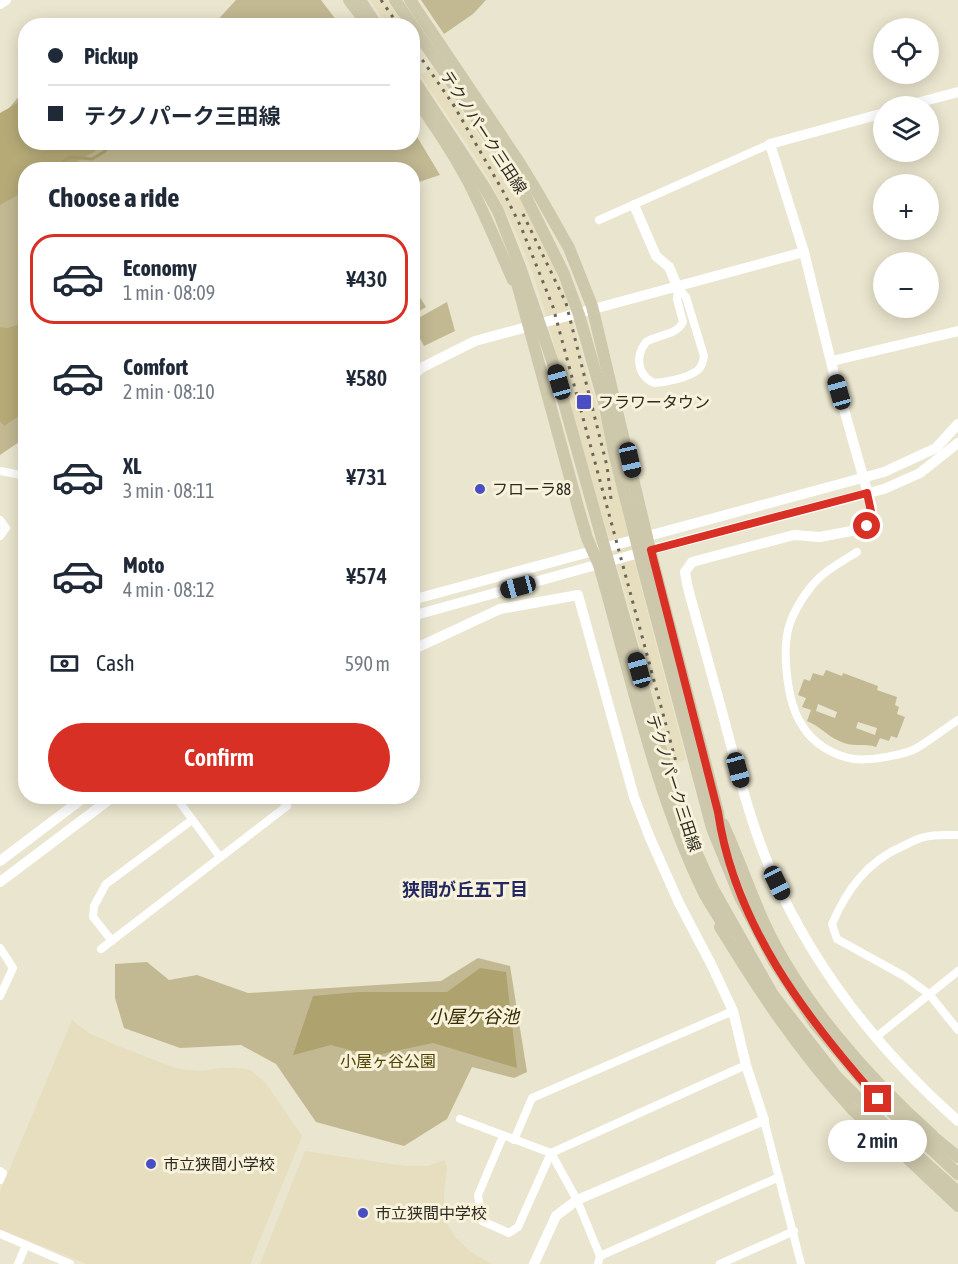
<!DOCTYPE html>
<html lang="en">
<head>
<meta charset="utf-8">
<style>
  body { margin:0; font-family:"Asap Condensed","Noto Sans JP",sans-serif; background:#f6f6f7; color:#1f2937; height:100vh; display:flex; flex-direction:column; font-size:22px; white-space:nowrap }
  * { box-sizing:border-box; margin:0 }
  p { font-size:20px; color:#747a83 }
  .icon { flex:none; width:33px; height:33px; fill:none; stroke:currentColor; stroke-width:2; stroke-linecap:round; stroke-linejoin:round }
  .map { position:relative; flex:1; overflow:hidden }
  .drawer { position:absolute; left:18px; top:162px; width:402px; height:642px; display:flex; flex-direction:column; background:#fff; border-radius:24px; box-shadow:0 3px 15px #0003 }
  .drawer>* { flex:none }
  .guide { position:absolute; left:18px; top:18px; width:402px; height:132px; border-radius:24px; box-shadow:0 3px 15px #0003; display:grid; align-content:center; height:132px; padding:0 30px; background:#fff }
  .buttons { position:absolute; left:873px; top:18px; display:grid; gap:12px }
  .buttons a { display:grid; place-items:center; width:66px; height:66px; border-radius:50%; background:#fff; box-shadow:0 3px 15px #0003; font-size:30px }
  .end { position:absolute; width:27px; height:27px; margin:-14px; border:8px solid #d93025; background:#fff; box-shadow:0 0 0 3px #fff }
  .from { border-radius:50% }
  .bubble { position:absolute; height:42px; border-radius:21px; background:#fff; box-shadow:0 3px 15px #0003; font-size:20px; font-weight:600; line-height:42px; text-align:center }
  .car { position:absolute; width:18px; height:36px; margin:-18px -9px; border-radius:8px; box-shadow:0 0 4px 2px #0007; background:linear-gradient(#222 24%,#8ab4d8 0 40%,#222 0 76%,#8ab4d8 0 86%,#222 0) }
  .guide b { display:flex; align-items:center; gap:21px; height:57px; font-size:22px }
  .guide b+b { border-top:2px solid #e0e1e3 }
  .guide i { width:15px; height:15px; background:#1f2937 }
  ul { padding:0; list-style:none }
  li { display:flex; align-items:center; gap:18px; height:90px; margin:0 12px 9px; padding:0 18px; border:3px solid transparent; border-radius:24px }
  li div { flex:1 }
  li b { display:block; font-size:22px }
  li em { font-style:normal; font-weight:600 }
  li.on { border-color:#d93025 }
  li>.icon { width:54px; height:54px; stroke-width:1.5 }
  h2 { padding:0 30px; font-size:27px; line-height:72px }
  .pay { display:flex; align-items:center; gap:15px; height:66px; padding:0 30px; font-size:22px }
  .pay p { margin-inline-start:auto }
  .cta { display:flex; gap:12px; margin-top:auto; padding:12px 30px }
  .cta a { flex:1; height:69px; border-radius:36px; background:#d93025; color:#fff; font-size:24px; font-weight:600; line-height:69px; text-align:center }
  .map>svg:first-child { display:block }
  .built { fill:#e6debf }
  .green { fill:#c2b993; fill-rule:evenodd }
  .forest { fill:#b6aa77 }
  .water { fill:#aea26f }
  .lines { fill:none; stroke-linecap:round; stroke-linejoin:round }
  .stream { stroke:#aea26f; stroke-width:3 }
  .minor { stroke:#fff; stroke-width:8 }
  .tertiary { stroke:#fff; stroke-width:10 }
  .secondary { stroke:#cdc7ab; stroke-width:12 }
  .rail { stroke:#6a675a; stroke-width:3; stroke-dasharray:3 6; stroke-linecap:butt }
  .route { stroke:#d93025; stroke-width:8 }
  .poi-dot { fill:#4a4ec4; stroke:#f8f2db; stroke-width:2 }
  .labels { text-anchor:middle; stroke-width:6; stroke-linejoin:round; paint-order:stroke }
  .street-label { font-size:16px; fill:#2d2b22; stroke:#f8f2db }
  .poi-label { font-size:16px; fill:#2d2b22; stroke:#f8f2db; text-anchor:start }
  .park-label { font-size:16px; fill:#504200; stroke:#f8f2db }
  .neighbourhood-label { font-size:18px; font-weight:bold; fill:#242862; stroke:#f8f2db }
  .water-label { font-size:18px; font-style:italic; fill:#342a00; stroke:#f8f2db }
</style>
</head>
<body>
<div class="map">
<svg width="958" height="1264" viewBox="0 0 958 1264">
  <rect width="100%" height="100%" fill="#eae5ce"/>
  <g class="built">
    <path d="M370,0H387L404,25H387Z"/>
    <path d="M433,67L523,203L545,245L566,298L602,424L635,564L686,759L671,764L626,595L589,471L544,308L531,269L519,239L492,185L475,156L420,75Z"/>
    <path d="M72,1020L89,1033L118,1046L178,1069L201,1071L220,1068H236L250,1070L265,1082L302,1136L250,1264H87L0,1229V1192Z"/>
    <path d="M305,1151L405,1166H427L445,1160L447,1169L444,1192L445,1221L456,1238L472,1253L492,1264H260Z"/>
  </g>
  <g class="green">
    <path d="M236,0H321L340,25H213Z"/>
    <path d="M421,0H486L473,14L444,34Z"/>
    <path d="M25,89L26,142H412L413,130L440,175L413,184L412,170H26L25,438L0,455V119Z"/>
    <path d="M413,286L426,307L413,315H412Z"/>
    <path d="M447,302L455,331L424,346L413,326V321Z"/>
    <path d="M826,670L842,676L843,673L878,686L877,690L897,697L895,705L899,707L897,714L905,717L897,738L891,736L889,741L880,738L876,747C864,743 856,747 844,743C829,738 820,726 807,721L811,710L802,707L806,698L798,695L804,679L810,681L813,673L823,676ZM818,704L837,712L835,718L816,711ZM858,722L877,728L875,735L856,728Z"/>
    <path d="M478,958L510,966L527,1072L514,1078L472,1067L447,1119L404,1146L316,1122L276,1064L241,1045L180,1048L124,1028L115,998V964L147,962L169,980L197,975L248,993L441,981Z"/>
  </g>
  <g class="forest">
    <path d="M25,99L26,142L103,143L94,152L63,169L26,170L25,191L0,205V113Z"/>
    <path d="M25,322V412L4,426L0,421V327L8,328Z"/>
  </g>
  <path class="water" d="M480,968L506,972L517,1068L433,1043L372,1056L331,1045L293,1055L313,996L359,992H447Z"/>
  <g class="lines">
    <path class="stream" d="M50,170L70,157L92,159L104,152L112,142"/>
    <g class="minor">
      <path d="M599,220L770,144"/>
      <path d="M678,288L686,297L704,356C703,361 703,366 698,370C688,378 667,382 654,383C637,375 635,356 646,342C658,334 676,336 683,322L677,299Z"/>
      <path d="M0,471L26,476"/>
      <path d="M0,520L6,528L0,536"/>
      <path d="M857,552C841,562 822,572 810,588C803,597 794,612 790,623C781,649 787,703 802,725C812,743 834,756 854,759C868,761 905,755 917,748C931,740 944,729 958,720"/>
      <path d="M175,796L220,857"/>
      <path d="M958,835C947,835 935,834 925,837C918,838 910,843 903,846C868,861 847,889 832,924L837,939L904,976L929,994L958,1030"/>
      <path d="M112,941L93,917L94,906L106,884L192,820"/>
      <path d="M0,948L13,968L0,996"/>
      <path d="M101,949L287,806L280,796"/>
      <path d="M875,1038L958,971"/>
      <path d="M460,1119L551,1153L577,1200L600,1256L598,1264"/>
      <path d="M764,1120L801,1264"/>
      <path d="M503,1136L478,1195L482,1221L509,1233L518,1227L551,1153L746,1065"/>
      <path d="M514,1140L532,1098L733,1011"/>
      <path d="M0,1171L3,1173L0,1180"/>
      <path d="M0,1234L70,1264"/>
      <path d="M600,1256L779,1177"/>
      <path d="M18,1264L26,1245"/>
      <path d="M720,1264L794,1231"/>
    </g>
    <g class="tertiary">
      <path d="M0,4L6,0"/>
      <path d="M905,106L958,92"/>
      <path d="M884,113L770,144L804,252L834,374L872,508L870,521L862,529L820,537L794,535L692,562L685,572C687,589 693,605 697,621C705,650 713,679 721,708C736,763 749,821 772,873C815,970 879,1051 958,1121"/>
      <path d="M634,205L656,256L669,267L678,288"/>
      <path d="M832,361L958,331"/>
      <path d="M412,377L421,368L475,341L804,252"/>
      <path d="M412,600L884,472L936,448L958,424"/>
      <path d="M412,616L650,550L884,489L920,473L958,443"/>
      <path d="M412,650L500,609L578,595L634,797L650,838L679,903L712,966L733,1011L746,1065L764,1120L577,1200L556,1216L534,1264"/>
      <path d="M0,861L86,796"/>
      <path d="M0,882L114,796"/>
    </g>
    <g class="secondary">
      <path d="M349,0L369,26"/>
      <path d="M360,0L373,20"/>
      <path d="M395,0L515,175L564,274L579,315L604,402L614,452L642,564L712,828L740,897L774,962L815,1024L878,1099L958,1174"/>
      <path d="M410,0L517,159L539,195L569,248L592,306L650,550L718,812L721,836"/>
      <path d="M412,77L485,188L498,211L520,267L552,360L664,760L692,843L713,889L773,995L836,1076L898,1138L958,1192"/>
      <path d="M412,94C432,121 451,150 467,179C484,212 498,246 513,280"/>
      <path d="M514,272L578,507L587,538L599,565C631,675 654,790 704,893C711,906 720,919 728,932"/>
      <path d="M723,824C738,857 750,892 765,925C801,1002 869,1079 932,1135"/>
      <path d="M720,927C759,991 801,1054 852,1109C865,1122 880,1134 893,1146"/>
      <path d="M926,1131L958,1157"/>
      <path d="M889,1141L958,1206"/>
    </g>
    <g class="rail">
      <path d="M381,0L399,26"/>
      <path d="M412,45L457,110"/>
      <path d="M453,104L504,193L521,227L553,307L676,762"/>
      <path d="M523,214L566,303L607,466L611,499"/>
    </g>
  </g>
  <g class="lines">
    <path class="route" d="M867,526L872,516L867,493L651,550L718,812C734,923 805,1017 878,1099"/>
  </g>
  <g class="poi-dot">
    <rect x="576" y="394" width="16" height="16" rx="3"/>
    <circle cx="480" cy="489" r="6"/>
    <circle cx="151" cy="1164" r="6"/>
    <circle cx="363" cy="1213" r="6"/>
  </g>
  <g class="labels">
    <g class="street-label">
      <text transform="translate(484 132) rotate(57)" y="6">テクノパーク三田線</text>
      <text transform="translate(674 783) rotate(72)" y="6">テクノパーク三田線</text>
    </g>
    <g class="poi-label">
      <text x="598" y="408">フラワータウン</text>
      <text x="492" y="495">フローラ88</text>
      <text x="163" y="1170">市立狭間小学校</text>
      <text x="375" y="1219">市立狭間中学校</text>
    </g>
    <g class="park-label">
      <text x="388" y="1067">小屋ヶ谷公園</text>
    </g>
    <g class="neighbourhood-label">
      <text x="465" y="896">狭間が丘五丁目</text>
    </g>
    <g class="water-label">
      <text x="474" y="1023">小屋ケ谷池</text>
    </g>
  </g>
</svg>
<div class="buttons">
<a><svg class="icon" aria-label="locate" viewBox="0 0 24 24"><circle cx="12" cy="12" r="6"/><path d="M12 2v4M12 18v4M2 12h4M18 12h4"/></svg></a>
<a><svg class="icon" aria-label="layers" viewBox="0 0 24 24"><path d="M12 4l9 5-9 5-9-5zM3 14l9 5 9-5"/></svg></a>
<a>+</a>
<a>−</a>
</div>
<i class="end from" style="left:867px;top:526px"></i>
<i class="end" style="left:878px;top:1099px"></i>
<div class="bubble" style="left:828px;top:1120px;width:99px">2 min</div>
<i class="car" style="left:559px;top:382px;rotate:344deg"></i>
<i class="car" style="left:839px;top:392px;rotate:344deg"></i>
<i class="car" style="left:630px;top:460px;rotate:167deg"></i>
<i class="car" style="left:518px;top:587px;rotate:255deg"></i>
<i class="car" style="left:639px;top:670px;rotate:345deg"></i>
<i class="car" style="left:738px;top:770px;rotate:165deg"></i>
<i class="car" style="left:777px;top:883px;rotate:154deg"></i>
<div class="guide">
<b><i class="from"></i>Pickup</b>
<b><i></i>テクノパーク三田線</b>
</div>
<section class="drawer">
<h2>Choose a ride</h2>
<ul>
<li class="on"><svg class="icon" aria-label="car" viewBox="0 0 24 24"><path d="M5 17H2v-5l4-1 3-4h7l3 4 3 1v5h-3M9 17h6M6 11h13"/><circle cx="7" cy="17" r="2"/><circle cx="17" cy="17" r="2"/></svg><div><b>Economy</b><p>1 min · 08:09</p></div><em>¥430</em></li>
<li><svg class="icon" aria-label="car" viewBox="0 0 24 24"><path d="M5 17H2v-5l4-1 3-4h7l3 4 3 1v5h-3M9 17h6M6 11h13"/><circle cx="7" cy="17" r="2"/><circle cx="17" cy="17" r="2"/></svg><div><b>Comfort</b><p>2 min · 08:10</p></div><em>¥580</em></li>
<li><svg class="icon" aria-label="car" viewBox="0 0 24 24"><path d="M5 17H2v-5l4-1 3-4h7l3 4 3 1v5h-3M9 17h6M6 11h13"/><circle cx="7" cy="17" r="2"/><circle cx="17" cy="17" r="2"/></svg><div><b>XL</b><p>3 min · 08:11</p></div><em>¥731</em></li>
<li><svg class="icon" aria-label="car" viewBox="0 0 24 24"><path d="M5 17H2v-5l4-1 3-4h7l3 4 3 1v5h-3M9 17h6M6 11h13"/><circle cx="7" cy="17" r="2"/><circle cx="17" cy="17" r="2"/></svg><div><b>Moto</b><p>4 min · 08:12</p></div><em>¥574</em></li>
</ul>
<div class="pay"><svg class="icon" aria-label="cash" viewBox="0 0 24 24"><path d="M3 7h18v10H3z"/><circle cx="12" cy="12" r="2"/></svg>Cash<p>590 m</p></div>
<div class="cta"><a>Confirm</a></div>
</section>
</div>
</body>
</html>
